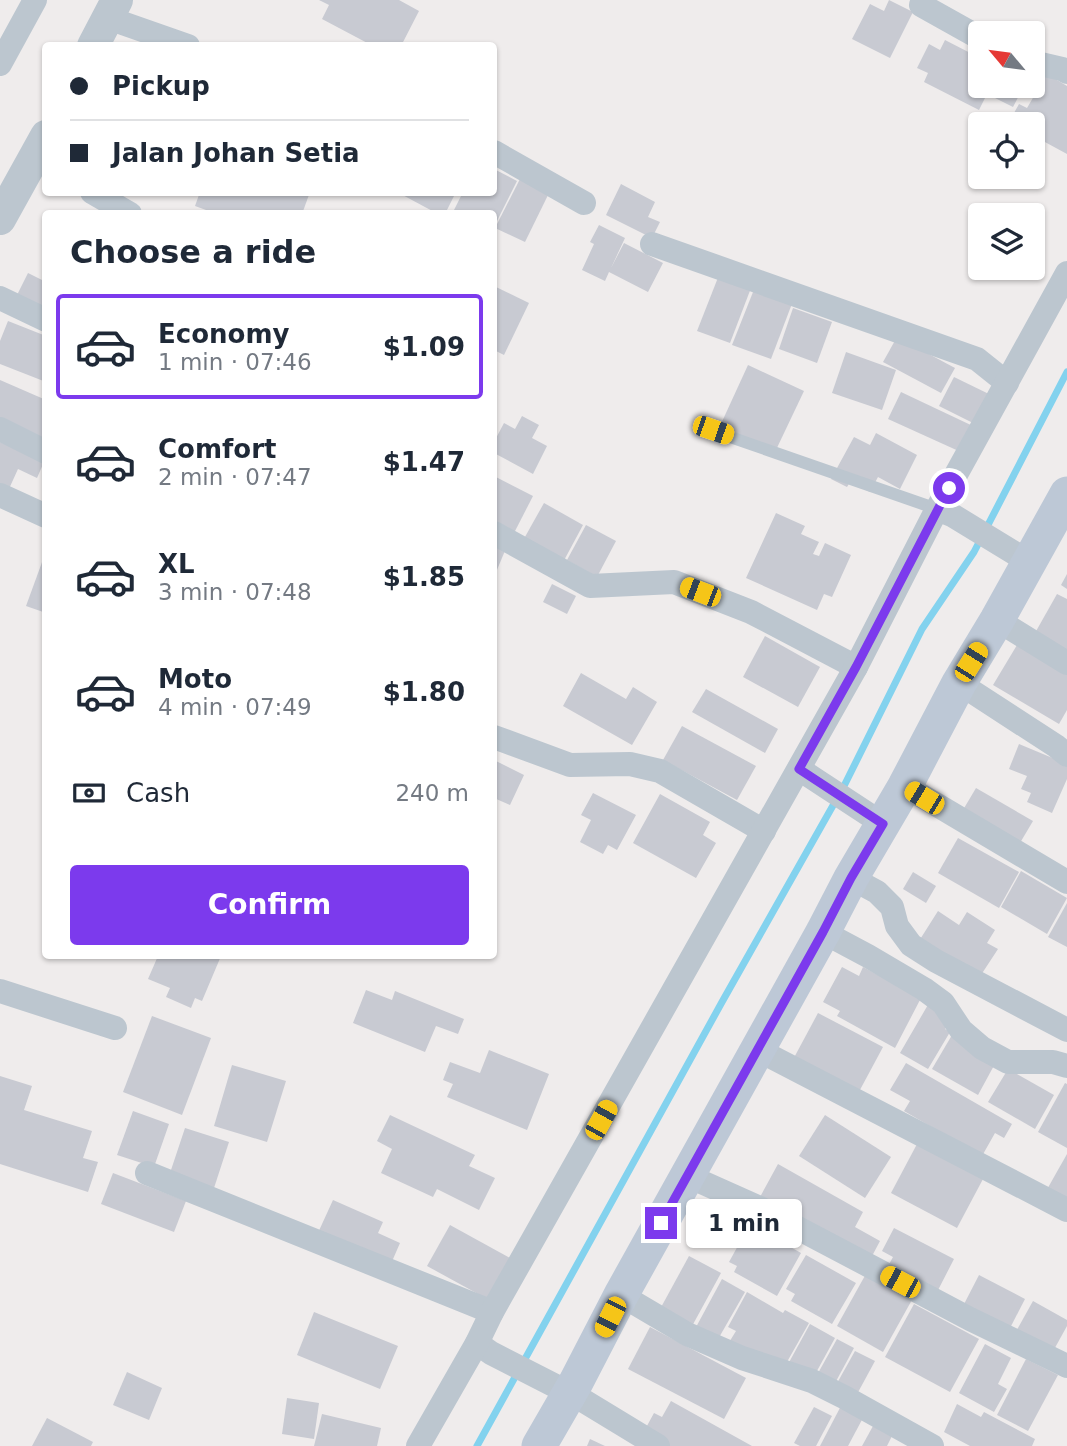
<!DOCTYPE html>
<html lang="en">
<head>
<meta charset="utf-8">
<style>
  body { margin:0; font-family:"DejaVu Sans",sans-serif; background:#f2f2f3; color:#1f2937; height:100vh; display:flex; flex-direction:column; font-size:26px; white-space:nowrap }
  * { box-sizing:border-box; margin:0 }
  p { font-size:23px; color:#747a83 }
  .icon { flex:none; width:38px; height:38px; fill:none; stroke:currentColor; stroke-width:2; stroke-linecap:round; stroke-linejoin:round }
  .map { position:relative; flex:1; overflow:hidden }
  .side { position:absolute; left:42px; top:210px; width:455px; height:749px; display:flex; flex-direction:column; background:#fff; border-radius:7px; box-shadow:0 2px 5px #0004 }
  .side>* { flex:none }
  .hud { position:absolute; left:42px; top:42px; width:455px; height:154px; border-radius:7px; box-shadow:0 2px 5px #0004; display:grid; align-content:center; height:154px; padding:0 28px; background:#fff }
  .needle { width:46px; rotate:299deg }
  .controls { position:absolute; left:968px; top:21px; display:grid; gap:14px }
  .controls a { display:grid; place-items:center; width:77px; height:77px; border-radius:7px; background:#fff; box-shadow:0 2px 5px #0004; font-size:35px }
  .end { position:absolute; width:32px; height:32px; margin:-16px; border:9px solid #7c3aed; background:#fff; box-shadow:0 0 0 4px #fff }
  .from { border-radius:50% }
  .bubble { position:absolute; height:49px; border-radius:7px; background:#fff; box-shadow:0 2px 5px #0004; font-size:23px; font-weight:700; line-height:49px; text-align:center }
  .car { position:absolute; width:21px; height:42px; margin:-21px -10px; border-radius:9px; box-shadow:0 0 5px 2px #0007; background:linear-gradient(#f5c518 24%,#345 0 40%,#f5c518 0 76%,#345 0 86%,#f5c518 0) }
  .hud b { display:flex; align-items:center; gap:24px; height:66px; font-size:26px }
  .hud b+b { border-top:2px solid #e0e1e3 }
  .hud i { width:18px; height:18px; background:#1f2937 }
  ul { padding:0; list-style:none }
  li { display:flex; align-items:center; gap:21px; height:105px; margin:0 14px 10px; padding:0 14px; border:4px solid transparent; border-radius:7px }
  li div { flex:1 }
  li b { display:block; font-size:26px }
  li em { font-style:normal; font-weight:700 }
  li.current { border-color:#7c3aed }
  li>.icon { width:63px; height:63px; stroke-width:1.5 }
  h2 { padding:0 28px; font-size:32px; line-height:84px }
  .pay { display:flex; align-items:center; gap:18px; height:77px; padding:0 28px; font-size:26px }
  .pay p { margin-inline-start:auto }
  .action { display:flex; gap:14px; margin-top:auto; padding:14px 28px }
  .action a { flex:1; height:80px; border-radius:7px; background:#7c3aed; color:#fff; font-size:28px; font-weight:700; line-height:80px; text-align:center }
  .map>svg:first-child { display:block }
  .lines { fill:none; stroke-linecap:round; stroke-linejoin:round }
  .stream { stroke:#83d2ee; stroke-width:7 }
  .building { fill:#c8cad2 }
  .service { stroke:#bcc6cf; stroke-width:12 }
  .minor { stroke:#bcc6cf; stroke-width:24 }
  .tertiary { stroke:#bcc6cf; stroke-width:32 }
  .secondary { stroke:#bdc8d6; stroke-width:35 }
  .route { stroke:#7c3aed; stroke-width:9 }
</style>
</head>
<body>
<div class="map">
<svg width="1067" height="1446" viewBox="0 0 1067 1446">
  <rect width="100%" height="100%" fill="#efecec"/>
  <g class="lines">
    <path class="stream" d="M477,1446L722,1002L844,786L922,629L974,552L1067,372"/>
  </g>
  <g class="building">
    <path d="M319,0H399L419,11L401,46H373L322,19L329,5Z"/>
    <path d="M889,0L913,12L890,58L852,39L870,4L884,11Z"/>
    <path d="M945,40L980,58V86H1024L1013,107L987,94L979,110L924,82L928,73L917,68L929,44L940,50Z"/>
    <path d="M1047,74L1067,86V154L1032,135V124H1013L1009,122L1019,104L1027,108Z"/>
    <path d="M494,169L517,181L494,227V214H452L463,192H494Z"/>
    <path d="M521,177L550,191L525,242L495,228Z"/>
    <path d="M621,184L655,202L648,217L660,222L652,238L606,215Z"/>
    <path d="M200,192H310L302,214H217L195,206Z"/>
    <path d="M397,192H456L445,214H438Z"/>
    <path d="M599,225L625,238L611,268L624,243L663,263L648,292L609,272L605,281L582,270L594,244L590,242Z"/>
    <path d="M28,273L46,282V314L15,299Z"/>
    <path d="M719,275L751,288L730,343L697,331Z"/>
    <path d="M494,286L529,303L504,355L494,350Z"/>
    <path d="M755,287L793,301L771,359L732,345Z"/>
    <path d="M793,308L832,322L817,363L779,349Z"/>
    <path d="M8,321L46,336V382L0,364V341Z"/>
    <path d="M897,337L955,368L941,393L883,362Z"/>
    <path d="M846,352L896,370L882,410L832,393Z"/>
    <path d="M748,365L804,391L775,452L720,426Z"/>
    <path d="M954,377L993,396L979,426L939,406Z"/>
    <path d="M0,380L46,400V448L0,427Z"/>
    <path d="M901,392L975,427L963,453L888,419Z"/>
    <path d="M522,416L539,425L532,438L547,446L533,474L494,453V442L504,423L515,429Z"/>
    <path d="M876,433L917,455L900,489L878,477L870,492L850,482L847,487L831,479L854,437L870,445Z"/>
    <path d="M0,442L44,462L37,478L18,469L8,491L0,487Z"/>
    <path d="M494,476L533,496L513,535L494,525Z"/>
    <path d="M544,503L583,525L561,566L521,544Z"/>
    <path d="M776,513L805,526L801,534L819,542L813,554L819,556L825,543L851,555L832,597L824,594L817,610L746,578Z"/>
    <path d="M586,525L616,541L597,577L567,560Z"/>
    <path d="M494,540L507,546L494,577Z"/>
    <path d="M45,554H46V613L26,606Z"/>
    <path d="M1067,574V589L1061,585Z"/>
    <path d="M552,584L576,596L567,614L543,602Z"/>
    <path d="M1057,594L1067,599V652L1035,633Z"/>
    <path d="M765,636L820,667L798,707L743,677Z"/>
    <path d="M1017,645L1067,674V710L1059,724L993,685Z"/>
    <path d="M581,673L626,699L633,687L657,702L632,745L563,706Z"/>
    <path d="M706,689L778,729L765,753L692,712Z"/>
    <path d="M682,726L756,766L737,800L663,760Z"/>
    <path d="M1019,744L1067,764V779L1052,813L1027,802L1031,793L1021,789L1027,776L1009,769Z"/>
    <path d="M494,760L524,775L510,805L494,798Z"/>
    <path d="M976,788L1033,821L1017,848L960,815Z"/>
    <path d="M593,793L636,815L617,850L608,845L603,854L580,842L591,820L581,815Z"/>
    <path d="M660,794L710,822L703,835L716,843L696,878L633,843Z"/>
    <path d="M958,838L1019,872L999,908L938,873Z"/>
    <path d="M1021,871L1067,898L1047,934L1001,907Z"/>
    <path d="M913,872L936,886L926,903L903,889Z"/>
    <path d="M1067,903V947L1048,937Z"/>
    <path d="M938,911L959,925L967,912L995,930L987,943L998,949L979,978L919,941Z"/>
    <path d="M158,956H221L202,1001L195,998L191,1008L166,997L170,988L148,979Z"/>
    <path d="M842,967L859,976L863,967L921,998L895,1048L837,1016L840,1011L823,1002Z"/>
    <path d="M366,990L392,1000L395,991L464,1019L458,1034L436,1026L425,1052L353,1023Z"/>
    <path d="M929,1003L952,1017L945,1029L950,1032L928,1069L900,1053Z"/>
    <path d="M818,1013L883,1047L854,1101L789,1067Z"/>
    <path d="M152,1016L211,1038L182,1115L123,1092Z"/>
    <path d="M952,1035L997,1060L978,1095L932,1069Z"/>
    <path d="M489,1050L549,1074L527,1130L447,1097L453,1084L443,1080L450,1062L480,1073Z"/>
    <path d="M906,1063L1012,1124L1004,1138L995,1133L982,1156L904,1111L910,1101L890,1090Z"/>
    <path d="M232,1065L286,1081L267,1142L214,1126Z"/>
    <path d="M1008,1069L1054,1095L1035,1129L988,1102Z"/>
    <path d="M0,1076L32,1086L24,1110L92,1131L83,1158L98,1162L88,1192L0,1164Z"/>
    <path d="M1065,1083L1067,1084V1148L1038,1132Z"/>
    <path d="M133,1111L169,1124L154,1167L117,1155Z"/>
    <path d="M390,1115L475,1155L469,1166L495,1178L479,1210L437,1189L433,1197L381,1173L392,1149L377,1141Z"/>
    <path d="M825,1115L891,1157L865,1198L799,1156Z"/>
    <path d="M185,1128L229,1142L214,1188L170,1173Z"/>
    <path d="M917,1144L983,1179L957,1228L891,1193Z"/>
    <path d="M1067,1154V1215L1041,1200Z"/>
    <path d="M778,1164L863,1212L855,1227L880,1241L871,1258L760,1197Z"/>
    <path d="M113,1173L186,1201L174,1232L101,1204Z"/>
    <path d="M333,1200L383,1222L378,1233L400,1243L390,1266L317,1235Z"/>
    <path d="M750,1224L801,1253L777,1296L734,1272L737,1266L729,1262Z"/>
    <path d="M450,1225L512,1259L489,1300L427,1266Z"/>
    <path d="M894,1228L954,1259L936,1294L887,1268L893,1257L882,1251Z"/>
    <path d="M806,1255L856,1283L832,1324L791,1301L795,1294L786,1289Z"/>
    <path d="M689,1256L721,1273L691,1328L659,1311Z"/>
    <path d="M867,1272L913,1298L883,1352L837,1326Z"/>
    <path d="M979,1275L1025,1299L1008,1332L962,1308Z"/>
    <path d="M722,1279L745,1292L717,1341L695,1329Z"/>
    <path d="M747,1292L783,1313L785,1310L809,1323L783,1369L728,1344L736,1331L728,1327Z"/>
    <path d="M1033,1301L1067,1320V1326L1051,1355L1014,1335Z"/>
    <path d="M914,1304L979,1339L950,1392L885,1357Z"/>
    <path d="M314,1312L398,1346L380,1389L297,1355Z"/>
    <path d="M810,1324L835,1338L812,1380L787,1366Z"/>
    <path d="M650,1327L746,1378L724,1419L628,1369Z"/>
    <path d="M837,1339L854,1348L834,1385L817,1375Z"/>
    <path d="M985,1344L1011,1358L998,1384L1007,1389L994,1412L959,1393Z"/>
    <path d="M855,1351L875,1361L856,1396L836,1385Z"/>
    <path d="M1026,1359L1058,1375L1028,1431L997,1415Z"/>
    <path d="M127,1372L162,1388L149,1420L113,1405Z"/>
    <path d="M287,1398L319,1403L314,1439L282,1434Z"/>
    <path d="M671,1401L752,1446H662L642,1435L654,1413L662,1417Z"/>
    <path d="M842,1404L864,1416L848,1446H820Z"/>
    <path d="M957,1404L981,1417L984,1412L1035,1439L1032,1446H970L944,1432Z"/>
    <path d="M814,1407L832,1416L816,1446H800L794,1443Z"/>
    <path d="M322,1414L381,1428L377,1446H314Z"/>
    <path d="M47,1418L93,1442L91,1446H32Z"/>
    <path d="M873,1426L892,1436L887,1446H862Z"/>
    <path d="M590,1439L605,1446H587Z"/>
  </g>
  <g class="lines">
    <path class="service" d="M713,431L937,509"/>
    <g class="minor">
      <path d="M921,5L980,38"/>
      <path d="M108,18L188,46"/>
      <path d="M1032,62L1062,69L1067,72"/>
      <path d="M0,64L35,0"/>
      <path d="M494,152L584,203"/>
      <path d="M92,192L130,214"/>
      <path d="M652,244L977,359L1007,383"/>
      <path d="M0,298L46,320"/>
      <path d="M0,429L46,452"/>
      <path d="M0,495L46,516"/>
      <path d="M937,509L952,515L1029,562"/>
      <path d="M494,533L590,586L674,582L751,612L856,667"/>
      <path d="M997,620L1067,663"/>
      <path d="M959,683L1056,746L1067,755"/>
      <path d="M494,737L570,765L630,764L660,771L764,831"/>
      <path d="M799,769L883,824"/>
      <path d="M905,786L1067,882"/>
      <path d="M851,878L877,892L892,907L897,926L911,945L936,961L1067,1030"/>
      <path d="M823,932L868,956L924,989L943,1003L961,1030L982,1048L1008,1062H1053L1067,1066"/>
      <path d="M0,991L115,1028"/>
      <path d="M758,1050L1067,1210"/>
      <path d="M147,1173L492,1312"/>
      <path d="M688,1176L760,1208L970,1319L1067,1366"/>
      <path d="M621,1295L687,1334L742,1358L812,1381L844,1397L932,1446"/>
      <path d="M477,1343L491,1353L579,1398L658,1446"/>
      <path d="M418,1446L477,1343L492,1312L856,667L937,509L1067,273"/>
    </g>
    <g class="tertiary">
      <path d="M93,46L117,0"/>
      <path d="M0,219L46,136"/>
    </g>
    <path class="secondary" d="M539,1446L576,1382L621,1295L823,932L851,878L905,786L959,683L997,620L1067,494"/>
  </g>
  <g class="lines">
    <path class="route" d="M661,1223L823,932L851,878L883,824L799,769L856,667L949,488"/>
  </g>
</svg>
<div class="controls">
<a><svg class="needle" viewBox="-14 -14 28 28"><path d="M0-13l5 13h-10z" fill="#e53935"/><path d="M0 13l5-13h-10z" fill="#747a83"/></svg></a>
<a><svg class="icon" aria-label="locate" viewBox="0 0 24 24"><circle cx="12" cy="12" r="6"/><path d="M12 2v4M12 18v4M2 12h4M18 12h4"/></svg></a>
<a><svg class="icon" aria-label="layers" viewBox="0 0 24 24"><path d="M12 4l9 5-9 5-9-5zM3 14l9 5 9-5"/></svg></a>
</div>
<i class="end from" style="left:949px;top:488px"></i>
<i class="end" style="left:661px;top:1223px"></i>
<div class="bubble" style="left:686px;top:1199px;width:116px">1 min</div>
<i class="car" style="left:713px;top:430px;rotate:109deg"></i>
<i class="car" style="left:700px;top:592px;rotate:291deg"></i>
<i class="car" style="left:971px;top:662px;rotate:32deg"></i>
<i class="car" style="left:924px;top:798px;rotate:301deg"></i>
<i class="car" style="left:601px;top:1120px;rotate:29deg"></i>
<i class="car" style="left:900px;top:1282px;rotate:298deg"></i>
<i class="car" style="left:610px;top:1317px;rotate:207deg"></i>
<div class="hud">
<b><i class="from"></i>Pickup</b>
<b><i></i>Jalan Johan Setia</b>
</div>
<section class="side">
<h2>Choose a ride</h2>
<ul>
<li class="current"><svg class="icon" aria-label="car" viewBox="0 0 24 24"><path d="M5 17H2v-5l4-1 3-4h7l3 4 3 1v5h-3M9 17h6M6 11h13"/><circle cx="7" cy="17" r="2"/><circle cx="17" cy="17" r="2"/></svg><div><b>Economy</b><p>1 min · 07:46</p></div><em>$1.09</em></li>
<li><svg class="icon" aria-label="car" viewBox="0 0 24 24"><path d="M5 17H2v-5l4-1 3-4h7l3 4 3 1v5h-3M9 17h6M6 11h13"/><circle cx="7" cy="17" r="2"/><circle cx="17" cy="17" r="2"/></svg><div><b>Comfort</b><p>2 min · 07:47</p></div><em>$1.47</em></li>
<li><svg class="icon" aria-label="car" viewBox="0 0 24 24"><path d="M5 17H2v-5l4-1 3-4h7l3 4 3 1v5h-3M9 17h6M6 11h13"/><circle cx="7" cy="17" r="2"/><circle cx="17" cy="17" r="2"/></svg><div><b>XL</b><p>3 min · 07:48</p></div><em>$1.85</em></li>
<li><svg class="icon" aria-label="car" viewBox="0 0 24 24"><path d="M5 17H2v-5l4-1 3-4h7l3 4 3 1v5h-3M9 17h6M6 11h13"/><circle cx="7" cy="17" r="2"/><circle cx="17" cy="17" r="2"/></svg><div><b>Moto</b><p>4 min · 07:49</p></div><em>$1.80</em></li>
</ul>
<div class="pay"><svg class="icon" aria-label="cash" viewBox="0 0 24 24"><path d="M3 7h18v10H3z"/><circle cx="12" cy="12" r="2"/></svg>Cash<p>240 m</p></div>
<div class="action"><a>Confirm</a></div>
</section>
</div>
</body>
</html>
